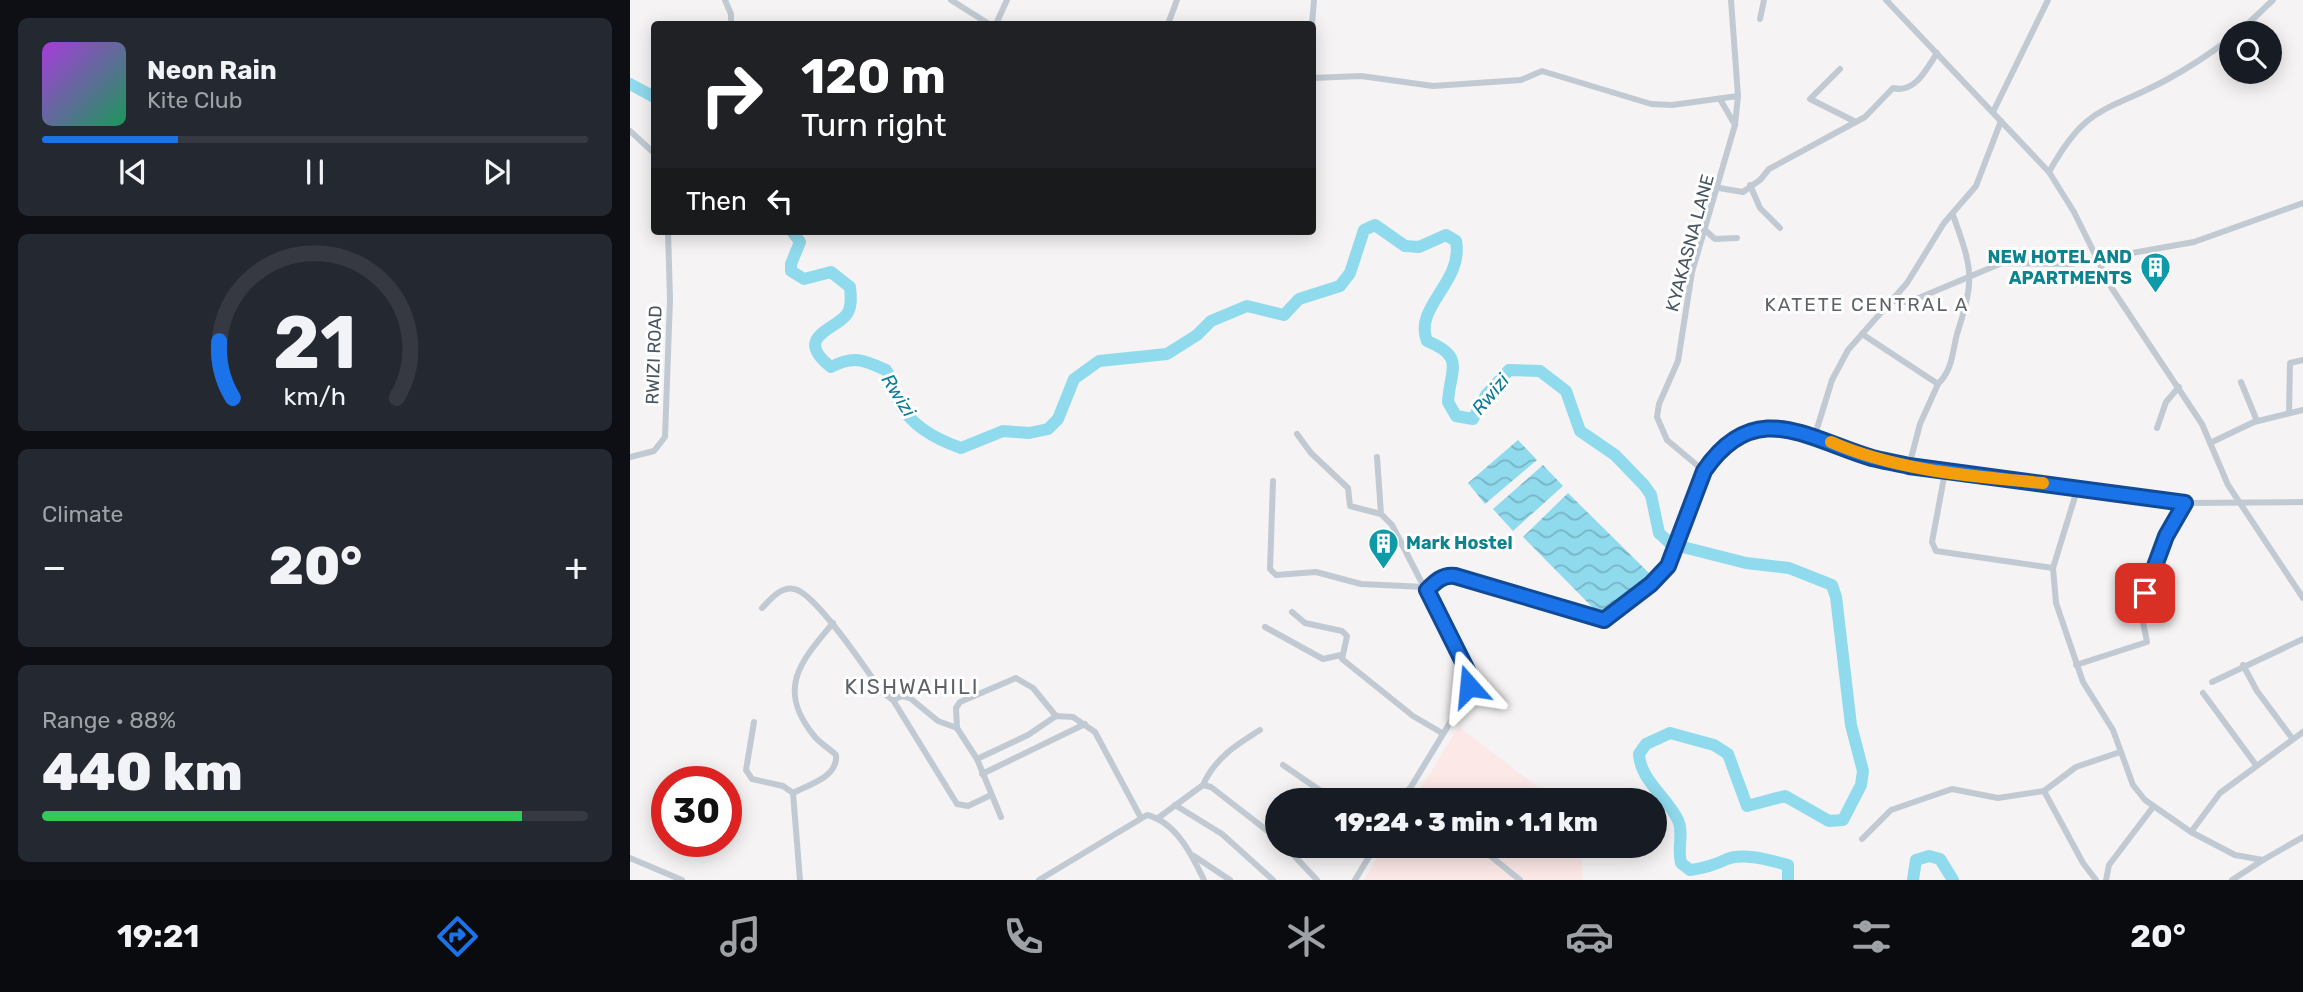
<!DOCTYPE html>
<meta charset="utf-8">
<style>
:root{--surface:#171b24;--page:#242831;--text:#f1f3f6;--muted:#9ea1a6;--line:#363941;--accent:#1a73e8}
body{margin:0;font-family:Rubik,sans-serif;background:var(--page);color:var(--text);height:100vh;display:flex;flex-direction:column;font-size:26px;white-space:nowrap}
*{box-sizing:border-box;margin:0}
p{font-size:23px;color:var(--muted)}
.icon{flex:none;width:38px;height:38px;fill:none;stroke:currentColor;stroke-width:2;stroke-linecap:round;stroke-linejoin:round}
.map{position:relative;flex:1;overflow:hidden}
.details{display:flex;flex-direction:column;gap:18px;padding:18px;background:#0d0f14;width:630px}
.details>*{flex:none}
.hud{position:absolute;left:21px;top:21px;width:665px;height:214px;border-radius:7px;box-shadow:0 4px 18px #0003;background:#202124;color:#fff;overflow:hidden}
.controls{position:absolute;left:1589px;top:21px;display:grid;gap:14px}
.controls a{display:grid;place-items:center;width:63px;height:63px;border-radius:50%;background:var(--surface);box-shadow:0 4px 18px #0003;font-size:35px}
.speed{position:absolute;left:21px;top:766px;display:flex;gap:14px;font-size:35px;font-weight:700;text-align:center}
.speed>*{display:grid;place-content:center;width:91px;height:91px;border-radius:50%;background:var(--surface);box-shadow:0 4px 18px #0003;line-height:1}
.speed .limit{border:10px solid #d22;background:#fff;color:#111}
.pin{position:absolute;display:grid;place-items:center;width:60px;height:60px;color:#fff;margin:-30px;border-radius:14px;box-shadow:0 4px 10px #0006}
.me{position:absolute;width:77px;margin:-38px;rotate:342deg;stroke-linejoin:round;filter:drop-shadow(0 0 5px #0008)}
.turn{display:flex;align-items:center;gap:24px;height:147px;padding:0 35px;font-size:32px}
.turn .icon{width:91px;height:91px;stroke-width:2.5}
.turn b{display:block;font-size:49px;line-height:60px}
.then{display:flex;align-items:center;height:66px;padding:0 35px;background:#0003;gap:14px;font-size:26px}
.big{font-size:52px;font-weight:800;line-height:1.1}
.details .tile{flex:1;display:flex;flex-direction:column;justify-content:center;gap:10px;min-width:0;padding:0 24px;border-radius:10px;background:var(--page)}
.details .dial{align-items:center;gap:0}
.dial svg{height:182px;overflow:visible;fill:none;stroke:var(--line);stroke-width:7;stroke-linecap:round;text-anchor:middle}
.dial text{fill:var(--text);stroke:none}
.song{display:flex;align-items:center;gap:21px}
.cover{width:84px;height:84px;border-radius:10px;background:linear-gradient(135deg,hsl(280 70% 55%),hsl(150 70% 35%))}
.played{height:7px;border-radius:4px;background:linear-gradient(90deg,var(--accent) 25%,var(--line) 25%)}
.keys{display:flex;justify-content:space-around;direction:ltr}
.heat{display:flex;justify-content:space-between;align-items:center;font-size:38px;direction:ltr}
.charge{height:10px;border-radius:5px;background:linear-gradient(90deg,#34c759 88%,var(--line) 0)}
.trip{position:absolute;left:635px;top:788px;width:402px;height:70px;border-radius:35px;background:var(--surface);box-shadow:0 4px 18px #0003;font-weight:800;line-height:70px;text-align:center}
.tab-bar{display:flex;height:112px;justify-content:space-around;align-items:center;background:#090b0e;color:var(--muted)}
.tab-bar .icon{width:49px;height:49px}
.tab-bar .current{color:var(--accent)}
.tab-bar b{font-size:32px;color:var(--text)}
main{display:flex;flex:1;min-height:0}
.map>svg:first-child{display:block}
.medical{fill:#fce8e6}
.water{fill:url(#water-waves)}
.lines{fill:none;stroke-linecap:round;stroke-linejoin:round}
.river{stroke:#90daee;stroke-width:12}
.minor{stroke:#c1cad2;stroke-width:6}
.route-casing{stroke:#114b97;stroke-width:18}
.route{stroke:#1a73e8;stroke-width:12}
.slow{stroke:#f59e0b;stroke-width:12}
.labels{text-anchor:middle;stroke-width:6;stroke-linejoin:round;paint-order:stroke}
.street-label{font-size:18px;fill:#4a5661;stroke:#fff}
.culture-label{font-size:18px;font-weight:bold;fill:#0d838f;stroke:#fff;text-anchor:end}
.neighbourhood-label{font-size:19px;letter-spacing:2px;fill:#5f6368;stroke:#fff}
.water-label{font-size:19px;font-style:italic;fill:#0c7c9b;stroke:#fff}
.quarter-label{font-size:21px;letter-spacing:2px;fill:#5f6368;stroke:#fff}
</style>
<main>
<section class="details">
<div class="tile">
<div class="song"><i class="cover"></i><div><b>Neon Rain</b><p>Kite Club</p></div></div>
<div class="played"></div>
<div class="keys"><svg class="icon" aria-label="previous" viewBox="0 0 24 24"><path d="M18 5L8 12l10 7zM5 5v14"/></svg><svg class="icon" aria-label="pause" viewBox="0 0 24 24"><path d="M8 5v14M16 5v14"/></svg><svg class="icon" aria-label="next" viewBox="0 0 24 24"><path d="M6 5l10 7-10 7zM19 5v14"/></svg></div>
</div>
<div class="tile dial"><svg viewBox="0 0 100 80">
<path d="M14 69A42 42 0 1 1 86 69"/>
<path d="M14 69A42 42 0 0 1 8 44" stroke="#1a73e8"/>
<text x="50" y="56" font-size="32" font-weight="700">21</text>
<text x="50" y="72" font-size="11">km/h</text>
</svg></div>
<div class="tile"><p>Climate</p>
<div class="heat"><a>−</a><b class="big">20°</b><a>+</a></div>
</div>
<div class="tile"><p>Range · 88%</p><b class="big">440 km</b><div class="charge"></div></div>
</section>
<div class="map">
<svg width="1673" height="880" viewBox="0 0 1673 880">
<defs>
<pattern id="water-waves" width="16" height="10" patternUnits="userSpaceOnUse" patternTransform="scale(1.75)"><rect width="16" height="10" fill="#90daee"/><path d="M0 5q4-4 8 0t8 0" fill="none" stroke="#78b4c4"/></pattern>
</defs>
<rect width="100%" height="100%" fill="#f5f3f3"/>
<g class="medical">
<polygon points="829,727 910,789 918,800 783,800"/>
<polygon points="755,845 951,845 953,880 734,880"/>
</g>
<g class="water">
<polygon points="888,440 907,460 855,504 838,483"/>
<polygon points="913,465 933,486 883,531 863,509"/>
<polygon points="938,493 1020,574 973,618 893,537"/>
</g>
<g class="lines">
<g class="river">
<polyline points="0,84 24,97"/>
<path d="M162,231L170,242L161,264V271L174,279L201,272L220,287C221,296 222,307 217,314C206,330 162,336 201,367C224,355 234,360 256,370C264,381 264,395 271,406C284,428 308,440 331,448L373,431L399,433L418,429L428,419L444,379L469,361L537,354L567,335L581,321L617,306L654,315L669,299L710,286L720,273L734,230L745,225L775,246L789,247L816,235L826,241C834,282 783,307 797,341C836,357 820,369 818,402L826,416L843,419L856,395L879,370L910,371L936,391L950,431L985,455L1014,485L1021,495L1029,533L1041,544L1116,563L1159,568L1202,585L1206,597L1221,725L1233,771L1231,785L1213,820L1199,821L1155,796L1117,806L1098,754L1084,745L1040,733L1016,744L1009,754C1010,780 1037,797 1048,820C1054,833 1047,848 1051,863L1060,870C1075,868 1085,865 1097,859C1114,852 1142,861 1158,865V880"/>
<polyline points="1283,880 1286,860 1299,856 1310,859 1323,880"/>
</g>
<g class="minor">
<polyline points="95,0 101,14 101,24"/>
<polyline points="321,0 359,24"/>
<polyline points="1256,0 1419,172 1444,212 1481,287 1572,424 1598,485 1673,598"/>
<polyline points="1130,19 1134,0"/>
<polyline points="366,24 377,0"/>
<polyline points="538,24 547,0"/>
<polyline points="682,24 684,0"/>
<polyline points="1608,33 1643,0"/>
<polyline points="1210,69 1180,99 1224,121"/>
<polyline points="682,78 731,76 803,86 891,80 912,71 1021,104 1042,105 1108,96"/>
<polyline points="1090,99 1105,125"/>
<polyline points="1363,112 1418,0"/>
<polyline points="0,131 24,153"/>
<path d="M1419,172C1457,103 1476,113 1538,79C1560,67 1581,53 1601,38"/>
<polyline points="1120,185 1130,208 1150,228"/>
<path d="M1089,188L1113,192L1130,180L1139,169L1235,117L1263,88C1285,94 1297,68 1307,53"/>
<polyline points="1075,230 1085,239 1107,238"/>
<polyline points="1262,301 1276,302 1291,297 1372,263 1440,264 1564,242 1673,203"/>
<polyline points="1232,334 1308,384 1290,424 1279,466"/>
<polyline points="1611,382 1627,421"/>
<path d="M1308,384C1323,369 1322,353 1327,334C1345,278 1343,271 1323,215"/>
<polyline points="1659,412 1660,363 1673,360"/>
<polyline points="1527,428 1536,402 1549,387"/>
<polyline points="667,434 681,453 718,488 720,506 751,514 762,525 839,674 835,698 773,800"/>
<polyline points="1185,435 1202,380 1218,350 1277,283 1314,223 1346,186 1371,121"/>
<polyline points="1580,443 1624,422 1673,410"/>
<polyline points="0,457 24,451 35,437 40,299 38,231"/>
<polyline points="747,457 751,514"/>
<polyline points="1074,471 1037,440 1027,417 1029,404 1048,361 1062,272 1105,125 1108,96 1101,0"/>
<polyline points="1315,472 1302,542 1306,551 1423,568"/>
<polyline points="643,481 640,569 646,575 686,572 731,584 795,587"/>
<polyline points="1448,487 1423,568 1426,603 1453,682 1483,730 1503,785 1515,800 1561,832 1605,855 1633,860 1673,837"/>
<polyline points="797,590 820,575 974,620 1021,585 1038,566 1074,471 1082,461 1109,438 1150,427 1185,435 1242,458 1315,472 1448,487 1554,503 1673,502"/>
<path d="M132,608C140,600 151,586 164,589C185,592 238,672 252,692L263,700L327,804L338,806L361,795"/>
<polyline points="662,612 675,623 712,631 717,636 712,659 783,716 812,733"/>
<polyline points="635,627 693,659 711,655"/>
<polyline points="1446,665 1517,642 1510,607 1536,536 1554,503"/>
<polyline points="1613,665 1627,691 1662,738"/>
<polyline points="1582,682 1673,639"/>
<polyline points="1573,693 1626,765"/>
<polyline points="263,700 272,696 280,698 308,721 327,728 347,759"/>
<polyline points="124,722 116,770 122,779 153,786 163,793 170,880"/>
<polyline points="327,728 326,708 330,702 386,678 403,688 426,716"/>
<polyline points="653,765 704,800"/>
<polyline points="352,774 455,724"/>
<path d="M573,785C585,758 606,745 630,730"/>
<polyline points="779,789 792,800"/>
<polyline points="1414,791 1453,863 1466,880"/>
<path d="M163,793C180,784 208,777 206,755C200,749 191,744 185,737C146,690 169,663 203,623"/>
<polyline points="545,805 592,834 643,880"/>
<polyline points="371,817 347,759 398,735 426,716 443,717 465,732 510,816"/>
<polyline points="528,818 573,785 581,787 648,839"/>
<polyline points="1561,832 1590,793 1673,732"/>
<polyline points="1232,839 1261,810 1287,801 1322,789 1368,798 1414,791 1446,767 1490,752"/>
<polyline points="654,845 687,880"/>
<polyline points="847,845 890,880"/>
<polyline points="564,856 600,880"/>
<polyline points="0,858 52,880"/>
<path d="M409,880L517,815C546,822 562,855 574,880"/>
<polyline points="725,880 746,845"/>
<polyline points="1476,880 1479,865 1523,807"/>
<polyline points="1602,880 1633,860"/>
</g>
</g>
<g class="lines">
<defs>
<path id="route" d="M839,686V674L797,590C805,582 813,574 825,576L974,620L1021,584L1038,566L1074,471C1125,396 1178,439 1242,458C1254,461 1267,463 1279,466L1555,503L1536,536L1515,593"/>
</defs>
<use href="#route" class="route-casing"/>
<use href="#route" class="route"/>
<path class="slow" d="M1201,442C1267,471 1341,476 1413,483"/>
</g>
<defs>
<symbol id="building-pin" viewBox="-11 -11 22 30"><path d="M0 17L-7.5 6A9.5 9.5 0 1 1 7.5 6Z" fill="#0f9aa8" stroke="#fff"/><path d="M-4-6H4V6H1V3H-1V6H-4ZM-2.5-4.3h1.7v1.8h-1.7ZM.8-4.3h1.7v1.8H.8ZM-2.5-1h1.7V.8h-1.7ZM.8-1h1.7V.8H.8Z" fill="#fff"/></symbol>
</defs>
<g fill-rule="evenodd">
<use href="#building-pin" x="1508" y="250" width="35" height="47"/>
<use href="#building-pin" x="736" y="526" width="35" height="47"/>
</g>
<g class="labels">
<g class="street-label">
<text transform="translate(1060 243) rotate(-75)" y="6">KYAKASNA LANE</text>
<text transform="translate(24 355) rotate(-88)" y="6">RWIZI ROAD</text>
</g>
<g class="culture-label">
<text x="1502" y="263">NEW HOTEL AND<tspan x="1502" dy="21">APARTMENTS</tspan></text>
<text x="776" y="549" text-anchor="start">Mark Hostel</text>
</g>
<g class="neighbourhood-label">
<text x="1237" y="311">KATETE CENTRAL A</text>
</g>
<g class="water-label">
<text transform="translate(860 394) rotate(-50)" y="7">Rwizi</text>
<text transform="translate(269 395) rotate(58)" y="7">Rwizi</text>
</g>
<g class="quarter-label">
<text x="282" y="694">KISHWAHILI</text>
</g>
</g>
</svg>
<div class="controls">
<a><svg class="icon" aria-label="search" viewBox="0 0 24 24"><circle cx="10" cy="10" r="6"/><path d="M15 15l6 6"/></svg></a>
</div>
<div class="speed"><div class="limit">30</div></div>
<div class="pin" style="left:1515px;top:593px;background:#d93025"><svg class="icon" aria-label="arrive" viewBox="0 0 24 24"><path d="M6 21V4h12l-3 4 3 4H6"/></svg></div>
<svg class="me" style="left:839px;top:686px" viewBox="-20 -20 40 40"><path d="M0-17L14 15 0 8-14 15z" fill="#1a73e8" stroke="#fff" stroke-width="4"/></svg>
<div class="trip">19:24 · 3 min · 1.1 km</div>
<div class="hud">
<div class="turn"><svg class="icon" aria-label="right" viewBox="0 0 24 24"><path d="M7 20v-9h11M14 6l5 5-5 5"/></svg><div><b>120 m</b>Turn right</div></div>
<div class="then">Then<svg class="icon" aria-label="left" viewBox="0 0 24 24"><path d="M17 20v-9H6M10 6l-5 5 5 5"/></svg></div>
</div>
</div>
</main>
<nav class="tab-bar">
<b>19:21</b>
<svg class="icon current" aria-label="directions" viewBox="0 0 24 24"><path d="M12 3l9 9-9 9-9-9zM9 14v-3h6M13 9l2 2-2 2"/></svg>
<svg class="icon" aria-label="music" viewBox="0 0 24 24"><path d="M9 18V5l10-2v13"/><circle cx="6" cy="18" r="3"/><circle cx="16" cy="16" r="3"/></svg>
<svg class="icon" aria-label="phone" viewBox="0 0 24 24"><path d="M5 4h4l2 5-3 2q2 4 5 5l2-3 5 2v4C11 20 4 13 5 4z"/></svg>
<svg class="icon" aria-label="climate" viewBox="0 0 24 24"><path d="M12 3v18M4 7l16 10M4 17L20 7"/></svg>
<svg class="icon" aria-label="car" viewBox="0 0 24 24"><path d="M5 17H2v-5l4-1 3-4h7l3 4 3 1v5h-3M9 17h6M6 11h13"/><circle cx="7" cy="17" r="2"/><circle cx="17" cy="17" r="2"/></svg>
<svg class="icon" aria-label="filters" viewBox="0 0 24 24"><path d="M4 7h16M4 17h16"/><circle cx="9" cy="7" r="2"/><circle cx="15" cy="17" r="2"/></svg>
<b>20°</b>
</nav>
